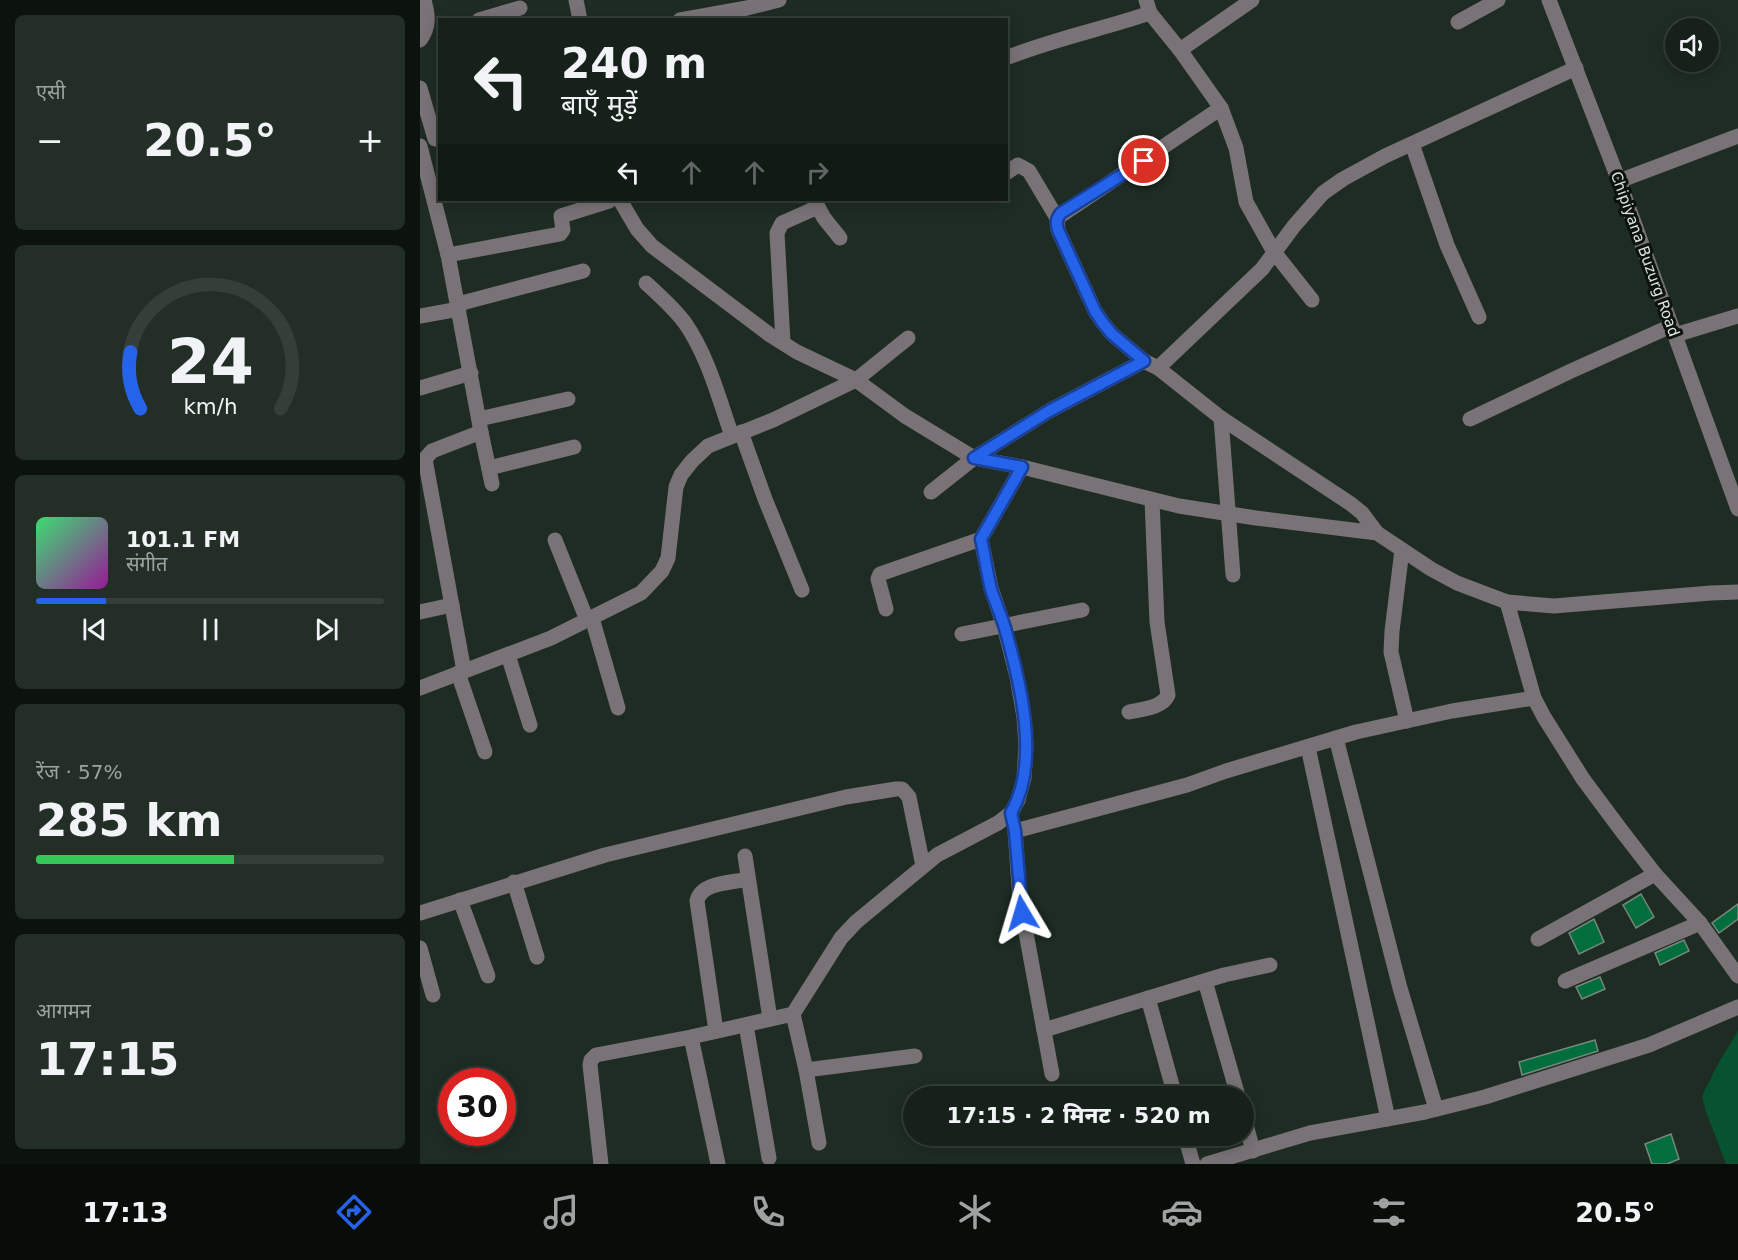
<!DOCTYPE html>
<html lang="hi">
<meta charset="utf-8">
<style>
:root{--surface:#16211a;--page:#232e27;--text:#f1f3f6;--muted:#9ea3a2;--line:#353e39;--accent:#2563eb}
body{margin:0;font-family:"DejaVu Sans","Noto Sans Devanagari",sans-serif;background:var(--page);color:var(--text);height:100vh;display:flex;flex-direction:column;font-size:22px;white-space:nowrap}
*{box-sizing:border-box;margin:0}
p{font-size:20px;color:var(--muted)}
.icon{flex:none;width:33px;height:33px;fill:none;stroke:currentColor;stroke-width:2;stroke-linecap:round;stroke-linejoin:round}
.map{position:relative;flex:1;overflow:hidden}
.side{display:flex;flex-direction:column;gap:15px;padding:15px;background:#0c120e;width:420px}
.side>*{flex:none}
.top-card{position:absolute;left:18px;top:18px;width:570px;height:183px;border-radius:0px;box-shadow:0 3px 15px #0003,0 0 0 2px var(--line);background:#16211a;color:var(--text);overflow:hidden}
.fabs{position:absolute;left:1245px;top:18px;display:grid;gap:12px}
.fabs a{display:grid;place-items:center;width:54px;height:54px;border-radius:50%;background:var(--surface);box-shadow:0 3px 15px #0003,0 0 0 2px var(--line);font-size:30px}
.speed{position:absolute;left:18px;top:1068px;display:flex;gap:12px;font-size:30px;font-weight:700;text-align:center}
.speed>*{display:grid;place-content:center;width:78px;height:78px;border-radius:50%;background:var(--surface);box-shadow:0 3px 15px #0003,0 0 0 2px var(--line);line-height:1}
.speed .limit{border:9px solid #d22;background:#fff;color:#111}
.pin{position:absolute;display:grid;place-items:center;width:51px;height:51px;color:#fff;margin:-26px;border:3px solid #fff;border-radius:50%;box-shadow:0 2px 6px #0007}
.me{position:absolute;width:66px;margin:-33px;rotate:353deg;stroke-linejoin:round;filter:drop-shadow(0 0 4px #0008)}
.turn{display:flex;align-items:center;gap:21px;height:126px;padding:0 24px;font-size:27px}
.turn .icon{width:78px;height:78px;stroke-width:2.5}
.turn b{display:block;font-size:42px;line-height:51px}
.lanes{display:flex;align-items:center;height:57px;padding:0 24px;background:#0003;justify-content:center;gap:30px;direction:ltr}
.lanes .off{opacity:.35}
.big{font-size:45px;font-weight:800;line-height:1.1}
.side .widget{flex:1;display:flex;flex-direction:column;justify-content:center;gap:9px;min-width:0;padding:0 21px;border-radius:9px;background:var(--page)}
.side .dial{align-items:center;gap:0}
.dial svg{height:156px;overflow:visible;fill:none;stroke:var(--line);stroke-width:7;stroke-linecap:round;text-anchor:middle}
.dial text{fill:var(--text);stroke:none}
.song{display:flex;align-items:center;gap:18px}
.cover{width:72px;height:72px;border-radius:9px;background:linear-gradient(135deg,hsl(140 70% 55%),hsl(300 70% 35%))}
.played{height:6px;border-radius:3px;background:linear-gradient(90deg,var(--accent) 20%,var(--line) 20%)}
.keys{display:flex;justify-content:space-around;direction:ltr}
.heat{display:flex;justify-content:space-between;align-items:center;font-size:33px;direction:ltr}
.charge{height:9px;border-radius:4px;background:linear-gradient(90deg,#34c759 57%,var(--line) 0)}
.trip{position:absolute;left:483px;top:1086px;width:351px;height:60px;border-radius:30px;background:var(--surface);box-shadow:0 3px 15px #0003,0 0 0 2px var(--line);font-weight:800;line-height:60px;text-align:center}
.tab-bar{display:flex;height:96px;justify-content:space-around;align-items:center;background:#090d0a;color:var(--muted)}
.tab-bar .icon{width:42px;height:42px}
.tab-bar .current{color:var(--accent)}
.tab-bar b{font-size:27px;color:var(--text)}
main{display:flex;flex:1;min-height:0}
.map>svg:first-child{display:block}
.water{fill:#07532f}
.building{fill:#026e3e;stroke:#77877c;stroke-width:1.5}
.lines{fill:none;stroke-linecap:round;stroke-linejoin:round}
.minor{stroke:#797276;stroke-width:15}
.route-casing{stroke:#184099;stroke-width:15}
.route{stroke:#2563eb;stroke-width:10}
.labels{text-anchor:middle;stroke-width:6;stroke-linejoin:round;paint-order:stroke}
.street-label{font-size:15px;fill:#dce5df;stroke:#0c130e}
</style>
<main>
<section class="side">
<div class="widget"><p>एसी</p>
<div class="heat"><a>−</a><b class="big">20.5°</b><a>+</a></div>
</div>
<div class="widget dial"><svg viewBox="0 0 100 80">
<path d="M14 69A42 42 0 1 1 86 69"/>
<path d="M14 69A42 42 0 0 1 9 40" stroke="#2563eb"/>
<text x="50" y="56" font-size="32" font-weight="700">24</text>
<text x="50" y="72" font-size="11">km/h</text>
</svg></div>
<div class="widget">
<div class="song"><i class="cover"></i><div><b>101.1 FM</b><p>संगीत</p></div></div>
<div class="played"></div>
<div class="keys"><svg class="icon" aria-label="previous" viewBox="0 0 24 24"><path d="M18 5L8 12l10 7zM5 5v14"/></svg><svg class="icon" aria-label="pause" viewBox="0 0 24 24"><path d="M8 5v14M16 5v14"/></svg><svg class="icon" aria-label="next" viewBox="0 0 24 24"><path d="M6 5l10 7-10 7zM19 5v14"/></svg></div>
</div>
<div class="widget"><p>रेंज · 57%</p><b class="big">285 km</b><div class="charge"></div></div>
<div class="widget"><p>आगमन</p><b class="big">17:15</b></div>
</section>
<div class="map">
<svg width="1318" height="1164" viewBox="0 0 1318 1164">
<rect width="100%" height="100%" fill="#1e2c23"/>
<polygon class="water" points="1318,1031 1318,1164 1306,1164 1286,1112 1282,1096 1299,1062"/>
<g class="building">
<polygon points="1221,894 1234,917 1216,928 1203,905"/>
<polygon points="1318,904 1318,919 1299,933 1292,923"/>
<polygon points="1174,919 1184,942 1159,954 1149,933"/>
<polygon points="1264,940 1269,951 1240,965 1235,953"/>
<polygon points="1180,977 1185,989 1162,999 1156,987"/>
<polygon points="1175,1040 1178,1051 1102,1075 1099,1062"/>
<polygon points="1251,1134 1259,1159 1247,1164 1232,1164 1225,1144"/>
</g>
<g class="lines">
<g class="minor">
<polyline points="156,0 160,20"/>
<polyline points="726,0 730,13 760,50 801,108 816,148 826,202 854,252 892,300"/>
<polyline points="1129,0 1199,181 1318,509"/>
<polyline points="59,20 100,8"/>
<polyline points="260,20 327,8 359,0"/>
<polyline points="1038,22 1078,0"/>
<path d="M0,40C10,26 8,15 4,0"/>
<polyline points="760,50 832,0"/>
<path d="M586,58C633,39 683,29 730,13"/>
<polyline points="0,88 15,139"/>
<polyline points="992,144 1027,245 1059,317"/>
<polyline points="0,146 28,255 61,432 72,484"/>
<polyline points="586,173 598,165 609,171 637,218"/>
<polyline points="1199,181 1318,136"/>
<polyline points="200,200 217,229 232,246 350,335 377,352 436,380 485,416 554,458 602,467 759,506 836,518 957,533 1011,569 1037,583 1087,602 1134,606 1291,593 1318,592"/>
<polyline points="394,200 404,218 420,238"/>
<polyline points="28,255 140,234 143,230 141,216 189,201"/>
<path d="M226,283C240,296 254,308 265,323C288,356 299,399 312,436"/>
<polyline points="38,304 163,271"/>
<polyline points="0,316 39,309"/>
<polyline points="1255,335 1318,316"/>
<polyline points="363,342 357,233 362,223 398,207"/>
<polyline points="724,361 692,334 683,323 675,311 638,230 637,218 801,108"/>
<polyline points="738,368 801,418 931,504 942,513 957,533"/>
<polyline points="0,388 51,373"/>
<polyline points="801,418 813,575"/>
<polyline points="59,419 148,399"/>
<polyline points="1050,419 1151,371 1251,326"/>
<polyline points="321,432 345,499 382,590"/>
<polyline points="69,468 154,447"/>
<polyline points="511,492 554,458 629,411 724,361 738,368 842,269 874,226 903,193 923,179 965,156 1156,68"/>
<polyline points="135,540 167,620"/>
<polyline points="982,550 972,631 971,652 987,721"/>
<polyline points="1087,602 1114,698 1124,717 1163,779 1201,830 1235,874 1280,923 1318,976"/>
<polyline points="466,609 458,579 460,574 561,539 602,467"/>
<polyline points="0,612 32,605"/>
<polyline points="172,618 198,708"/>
<polyline points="542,634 662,610"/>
<polyline points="88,655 110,725"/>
<polyline points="44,671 5,459 12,451 61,432"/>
<polyline points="38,673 65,752"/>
<polyline points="0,688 131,638 221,593 242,571 248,558 256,487 261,475 272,461 288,446 353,420 436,380 488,338"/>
<path d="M709,712C723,709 742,708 748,695L737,622L732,500"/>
<polyline points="916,738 980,988 1016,1109"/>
<polyline points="888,747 968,1119"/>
<polyline points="325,856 350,1019"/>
<polyline points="94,882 117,957"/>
<polyline points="40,900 68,976"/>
<polyline points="0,913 185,855 426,797 476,789 482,789 489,797 503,866"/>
<polyline points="1118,939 1235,874"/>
<polyline points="0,948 13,995"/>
<polyline points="785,981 818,1096"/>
<polyline points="1145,981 1280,923"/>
<polyline points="728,998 755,1096"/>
<polyline points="373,1014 386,1070 399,1143"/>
<polyline points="326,1025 349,1158"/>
<polyline points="624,1030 804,975 850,965"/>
<path d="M296,1031L277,901C281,882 312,883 328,879"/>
<polyline points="271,1037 298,1164"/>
<polyline points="386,1070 495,1056"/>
<polyline points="632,1074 600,900 595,831 767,785 806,771 936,732 1032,711 1114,698"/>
<polyline points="824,1117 833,1151"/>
<polyline points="765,1136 773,1164"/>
<polyline points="181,1164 170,1065 171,1060 176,1055 271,1037 373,1014 421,938 436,922 517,855 578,823 591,813 598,800 604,778 606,746 604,717 597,677 584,626 571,588 561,539"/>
<polyline points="787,1164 890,1133 1005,1112 1065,1097 1229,1045 1318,1007"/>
</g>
</g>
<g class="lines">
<defs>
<path id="route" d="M602,913L595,831L591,813C621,761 600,683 585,628C581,615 575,602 571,589C567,573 565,556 561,539L602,467L554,458L629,411L724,361L692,334L683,323L675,311L638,230C636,223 636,219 641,213L724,161"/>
</defs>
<use href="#route" class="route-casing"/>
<use href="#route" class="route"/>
</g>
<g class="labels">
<g class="street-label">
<text transform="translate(1225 254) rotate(70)" y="5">Chipiyana Buzurg Road</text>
</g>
</g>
</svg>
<div class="fabs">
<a><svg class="icon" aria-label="sound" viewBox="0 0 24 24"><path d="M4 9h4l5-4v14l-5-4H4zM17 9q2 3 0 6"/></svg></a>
</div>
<div class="speed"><div class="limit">30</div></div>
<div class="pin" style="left:724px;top:161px;background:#d93025"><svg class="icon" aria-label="arrive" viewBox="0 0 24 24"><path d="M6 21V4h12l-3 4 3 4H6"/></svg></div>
<svg class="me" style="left:602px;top:913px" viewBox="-20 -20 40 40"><path d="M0-17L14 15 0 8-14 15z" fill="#2563eb" stroke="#fff" stroke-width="4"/></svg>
<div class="trip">17:15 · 2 मिनट · 520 m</div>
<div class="top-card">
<div class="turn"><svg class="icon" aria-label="left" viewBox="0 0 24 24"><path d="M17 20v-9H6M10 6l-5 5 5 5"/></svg><div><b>240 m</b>बाएँ मुड़ें</div></div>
<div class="lanes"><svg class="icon" aria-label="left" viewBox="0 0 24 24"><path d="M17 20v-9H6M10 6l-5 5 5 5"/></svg><svg class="icon off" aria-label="ahead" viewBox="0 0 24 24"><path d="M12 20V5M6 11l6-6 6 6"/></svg><svg class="icon off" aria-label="ahead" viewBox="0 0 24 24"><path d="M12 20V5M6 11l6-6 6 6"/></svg><svg class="icon off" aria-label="right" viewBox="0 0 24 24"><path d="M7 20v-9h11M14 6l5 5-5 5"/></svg></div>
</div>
</div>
</main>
<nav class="tab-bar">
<b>17:13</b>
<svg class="icon current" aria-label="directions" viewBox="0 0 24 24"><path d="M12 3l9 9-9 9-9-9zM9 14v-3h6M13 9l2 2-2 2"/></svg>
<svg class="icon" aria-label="music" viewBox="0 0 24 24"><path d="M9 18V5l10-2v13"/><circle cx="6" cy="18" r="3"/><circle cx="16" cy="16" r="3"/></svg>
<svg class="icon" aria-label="phone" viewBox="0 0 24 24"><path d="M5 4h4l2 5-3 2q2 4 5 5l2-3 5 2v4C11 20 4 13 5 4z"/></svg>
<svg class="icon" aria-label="climate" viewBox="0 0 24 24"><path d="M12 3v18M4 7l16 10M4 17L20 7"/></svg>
<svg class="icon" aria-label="car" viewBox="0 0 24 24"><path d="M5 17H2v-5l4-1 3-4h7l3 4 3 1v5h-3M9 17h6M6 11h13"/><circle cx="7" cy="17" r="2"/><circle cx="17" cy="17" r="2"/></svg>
<svg class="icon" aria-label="filters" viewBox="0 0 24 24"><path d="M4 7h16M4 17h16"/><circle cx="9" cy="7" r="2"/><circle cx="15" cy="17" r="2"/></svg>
<b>20.5°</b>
</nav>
